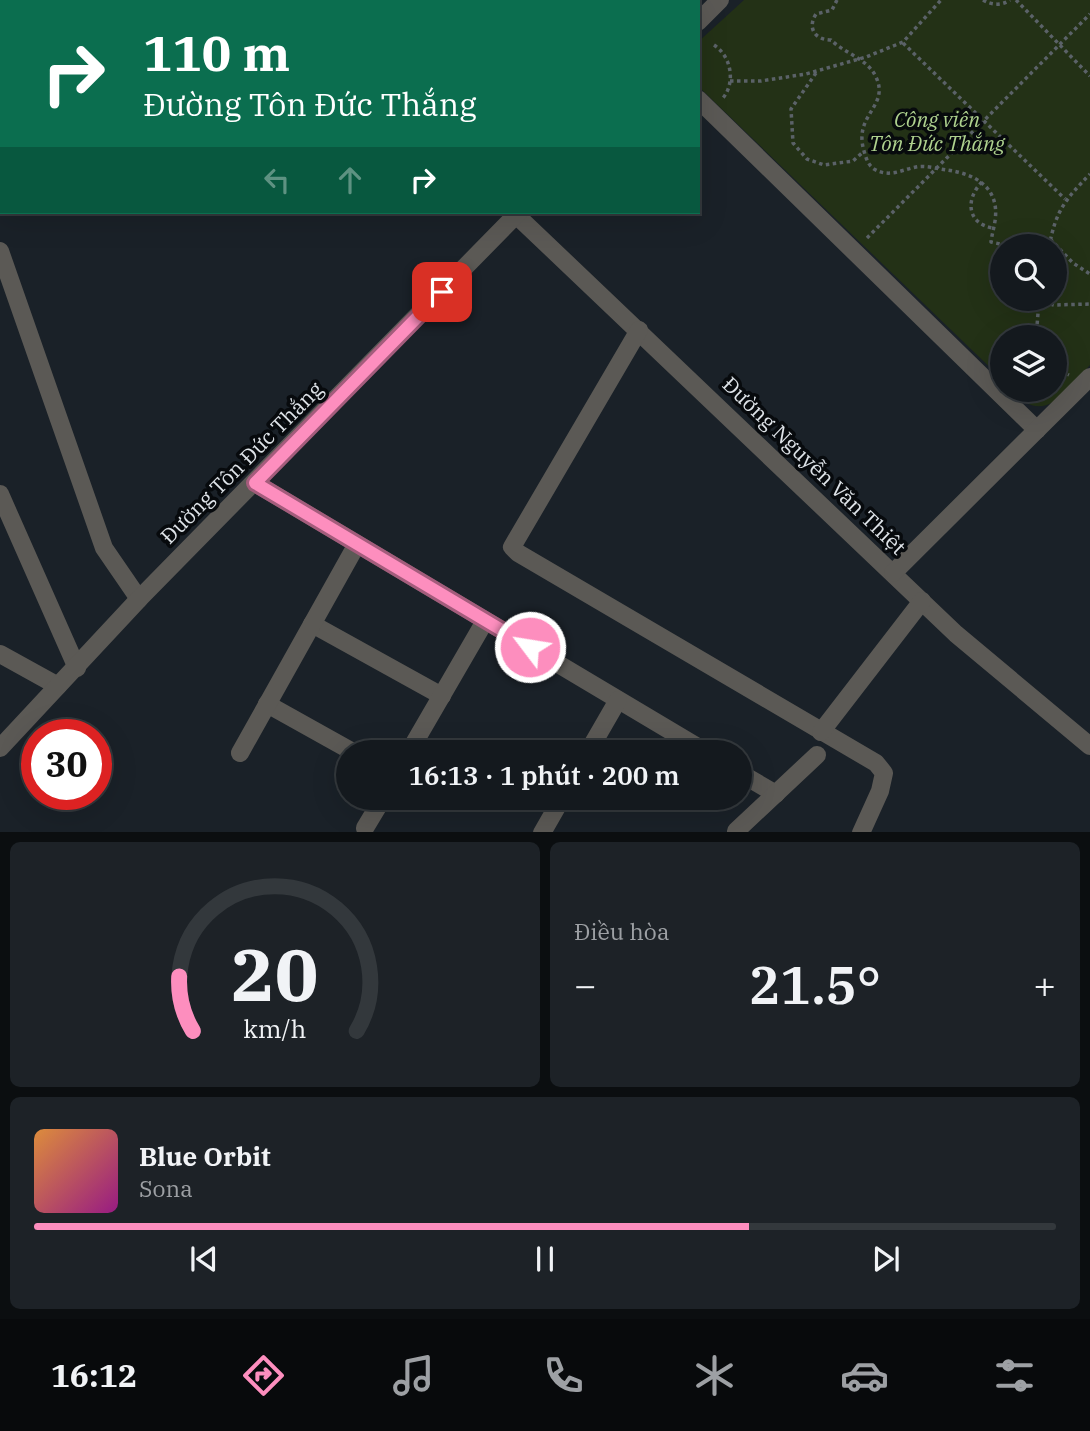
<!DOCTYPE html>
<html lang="vi">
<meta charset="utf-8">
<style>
:root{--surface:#14191e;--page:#1d2227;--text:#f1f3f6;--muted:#9da0a4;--line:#33383c;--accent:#fd8ebe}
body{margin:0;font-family:"IBM Plex Serif",serif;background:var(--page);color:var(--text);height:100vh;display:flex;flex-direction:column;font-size:26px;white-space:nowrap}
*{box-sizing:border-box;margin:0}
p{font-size:23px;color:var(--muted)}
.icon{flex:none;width:38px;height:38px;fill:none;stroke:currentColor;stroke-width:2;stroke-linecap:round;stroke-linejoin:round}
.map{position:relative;height:832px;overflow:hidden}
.sheet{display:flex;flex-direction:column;gap:10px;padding:10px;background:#0b0e10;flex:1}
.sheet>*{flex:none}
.banner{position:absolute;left:0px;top:0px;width:700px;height:214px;box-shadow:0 7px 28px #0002,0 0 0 2px var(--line);background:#0b6e4f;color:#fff;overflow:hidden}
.buttons{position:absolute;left:990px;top:234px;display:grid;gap:14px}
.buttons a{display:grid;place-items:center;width:77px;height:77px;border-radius:50%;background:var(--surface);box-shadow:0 7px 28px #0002,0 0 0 2px var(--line);font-size:35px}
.speed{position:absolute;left:21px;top:719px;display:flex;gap:14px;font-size:35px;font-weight:700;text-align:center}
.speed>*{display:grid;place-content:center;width:91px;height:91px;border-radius:50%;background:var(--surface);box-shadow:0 7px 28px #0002,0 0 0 2px var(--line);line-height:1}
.speed .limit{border:10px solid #d22;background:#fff;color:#111}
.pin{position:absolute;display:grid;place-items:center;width:60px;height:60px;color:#fff;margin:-30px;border-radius:14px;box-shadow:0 4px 10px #0006}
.me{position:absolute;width:77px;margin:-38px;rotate:301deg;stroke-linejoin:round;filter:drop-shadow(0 0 5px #0008)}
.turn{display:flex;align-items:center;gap:24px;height:147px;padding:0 28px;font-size:32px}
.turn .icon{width:91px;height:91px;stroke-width:2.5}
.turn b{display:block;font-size:49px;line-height:60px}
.lanes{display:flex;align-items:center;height:66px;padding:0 28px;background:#0003;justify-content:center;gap:35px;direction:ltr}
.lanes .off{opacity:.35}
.big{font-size:52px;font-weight:600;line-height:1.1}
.sheet .card{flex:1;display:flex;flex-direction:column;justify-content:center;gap:10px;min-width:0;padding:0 24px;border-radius:10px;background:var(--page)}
.sheet .dial{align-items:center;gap:0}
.dial svg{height:182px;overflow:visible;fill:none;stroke:var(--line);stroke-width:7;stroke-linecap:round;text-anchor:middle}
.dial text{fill:var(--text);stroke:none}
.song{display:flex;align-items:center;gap:21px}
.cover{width:84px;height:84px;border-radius:10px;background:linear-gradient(135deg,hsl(30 70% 55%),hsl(310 70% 35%))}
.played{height:7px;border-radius:4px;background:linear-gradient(90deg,var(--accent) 70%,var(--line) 70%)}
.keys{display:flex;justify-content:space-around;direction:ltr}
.heat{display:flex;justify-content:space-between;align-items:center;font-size:38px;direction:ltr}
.sheet .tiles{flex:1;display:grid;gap:10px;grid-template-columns:1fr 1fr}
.card:last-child{grid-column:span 2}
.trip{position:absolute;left:336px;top:740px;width:416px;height:70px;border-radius:35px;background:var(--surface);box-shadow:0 7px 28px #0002,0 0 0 2px var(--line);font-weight:600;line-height:70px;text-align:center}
.tabs{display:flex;height:112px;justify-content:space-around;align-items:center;background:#080a0c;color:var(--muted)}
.tabs .icon{width:49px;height:49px}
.tabs .current{color:var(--accent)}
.tabs b{font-size:32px;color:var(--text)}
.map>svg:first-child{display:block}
.green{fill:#233116;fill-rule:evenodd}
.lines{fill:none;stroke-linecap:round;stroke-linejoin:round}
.path{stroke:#5b6268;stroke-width:3.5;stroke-dasharray:3.5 3.5;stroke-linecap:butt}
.minor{stroke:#5b5955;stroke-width:18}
.route-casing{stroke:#a45c7c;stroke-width:18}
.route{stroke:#fd8ebe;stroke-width:12}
.labels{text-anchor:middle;stroke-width:7;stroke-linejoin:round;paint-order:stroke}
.park-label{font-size:21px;font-style:italic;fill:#aed18e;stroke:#070a0d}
.street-label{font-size:21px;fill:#dee3e8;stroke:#070a0d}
</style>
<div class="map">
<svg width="1090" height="833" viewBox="0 0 1090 833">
<rect width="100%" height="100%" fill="#1a2128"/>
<path class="green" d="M744,0H1090V365C1074,382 1051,419 1025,402C1021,400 1017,394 1013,390H1055V338H1003V380L698,86V42ZM1003,247H1055V299H1003Z"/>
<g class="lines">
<g class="path">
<path d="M837,0L832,10L816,14C807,28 815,40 831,40C844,53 868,59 876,77C890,107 853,114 864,151C866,158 868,165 874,169C889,178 901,170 916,167C925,165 938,169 947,170C976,174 1000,188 995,221C994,228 992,234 991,242L1000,244L1003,247"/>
<path d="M983,0C992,5 1001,6 1010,0"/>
<polyline points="1016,0 1090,76"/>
<polyline points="903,43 1065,199"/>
<path d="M714,45C731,56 736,82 723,98"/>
<polyline points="816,73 791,109 793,143 807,159 824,165 853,161 863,152"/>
<polyline points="730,81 761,81 806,74 866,57 903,42 941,0"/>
<path d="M982,182C965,199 967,224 993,228"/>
<polyline points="867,238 1090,14"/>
<polyline points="1050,239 1073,263 1090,274"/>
<path d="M1049,247C1056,210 1065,200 1090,174"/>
<polyline points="1003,266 994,272 1003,285"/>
<polyline points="1030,299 1054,305 1090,304"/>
<polyline points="1036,338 1039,301"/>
<polyline points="1055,369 1069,375"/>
</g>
<g class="minor">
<polyline points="281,0 283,2"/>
<polyline points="698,22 720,0"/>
<polyline points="698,99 1037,430"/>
<polyline points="0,139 0,145"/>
<polyline points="513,212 956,634 1090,746"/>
<polyline points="0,251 104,548 139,599"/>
<polyline points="639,330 512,547 518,553 876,763 884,773 880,791 861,833"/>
<polyline points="255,483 706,752"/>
<polyline points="0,494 77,668"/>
<polyline points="893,573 1090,377"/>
<polyline points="312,624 442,696"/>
<polyline points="0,654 58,686"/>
<polyline points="267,704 353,752"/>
<polyline points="821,732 922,601"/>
<polyline points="0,748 139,599 519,212"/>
<polyline points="409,752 485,621"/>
<polyline points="588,752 618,700"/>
<polyline points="240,753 357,544"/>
<polyline points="740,773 776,794"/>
<polyline points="365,828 383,798"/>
<polyline points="736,831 817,755"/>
<polyline points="542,833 562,798"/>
</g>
</g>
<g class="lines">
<defs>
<polyline id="route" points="442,292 255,483 530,647"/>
</defs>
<use href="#route" class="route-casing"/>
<use href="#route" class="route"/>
</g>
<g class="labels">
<g class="park-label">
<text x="937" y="127">Công viên<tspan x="937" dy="24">Tôn Đức Thắng</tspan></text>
</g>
<g class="street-label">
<text transform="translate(242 463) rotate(-45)" y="7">Đường Tôn Đức Thắng</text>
<text transform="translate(814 466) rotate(44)" y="7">Đường Nguyễn Văn Thiệt</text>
</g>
</g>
</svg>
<div class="buttons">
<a><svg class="icon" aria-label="search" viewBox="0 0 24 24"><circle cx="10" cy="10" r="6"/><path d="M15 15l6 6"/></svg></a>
<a><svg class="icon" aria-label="layers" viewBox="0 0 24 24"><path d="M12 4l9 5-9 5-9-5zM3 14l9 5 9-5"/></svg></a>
</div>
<div class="speed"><div class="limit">30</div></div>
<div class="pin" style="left:442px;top:292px;background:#d93025"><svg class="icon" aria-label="arrive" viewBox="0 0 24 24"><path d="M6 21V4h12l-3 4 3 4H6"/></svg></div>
<svg class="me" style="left:530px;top:647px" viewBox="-20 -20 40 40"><circle r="17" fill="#fd8ebe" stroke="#fff" stroke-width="3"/><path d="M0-11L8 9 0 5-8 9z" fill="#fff"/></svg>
<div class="trip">16:13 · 1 phút · 200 m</div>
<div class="banner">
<div class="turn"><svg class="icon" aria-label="right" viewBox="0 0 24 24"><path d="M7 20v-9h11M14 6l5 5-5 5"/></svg><div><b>110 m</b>Đường Tôn Đức Thắng</div></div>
<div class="lanes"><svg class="icon off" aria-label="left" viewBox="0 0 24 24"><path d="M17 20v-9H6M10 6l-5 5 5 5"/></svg><svg class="icon off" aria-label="ahead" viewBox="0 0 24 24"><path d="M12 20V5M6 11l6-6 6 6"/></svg><svg class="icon" aria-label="right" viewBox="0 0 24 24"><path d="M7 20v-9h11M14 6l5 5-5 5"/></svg></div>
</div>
</div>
<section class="sheet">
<div class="tiles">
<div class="card dial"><svg viewBox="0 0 100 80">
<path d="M14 69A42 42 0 1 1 86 69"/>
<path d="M14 69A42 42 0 0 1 8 45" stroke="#fd8ebe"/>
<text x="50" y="56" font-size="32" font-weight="700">20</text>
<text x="50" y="72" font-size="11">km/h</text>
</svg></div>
<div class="card"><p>Điều hòa</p>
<div class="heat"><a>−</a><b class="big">21.5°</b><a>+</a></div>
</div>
<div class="card">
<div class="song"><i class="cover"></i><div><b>Blue Orbit</b><p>Sona</p></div></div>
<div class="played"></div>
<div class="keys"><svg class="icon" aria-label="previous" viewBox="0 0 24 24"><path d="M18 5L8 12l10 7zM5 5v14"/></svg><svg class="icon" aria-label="pause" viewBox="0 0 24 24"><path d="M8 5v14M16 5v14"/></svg><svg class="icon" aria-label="next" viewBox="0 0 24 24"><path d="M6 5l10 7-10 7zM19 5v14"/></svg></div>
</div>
</div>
</section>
<nav class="tabs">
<b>16:12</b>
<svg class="icon current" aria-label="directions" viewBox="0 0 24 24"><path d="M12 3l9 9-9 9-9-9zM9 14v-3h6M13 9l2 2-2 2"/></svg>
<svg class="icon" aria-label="music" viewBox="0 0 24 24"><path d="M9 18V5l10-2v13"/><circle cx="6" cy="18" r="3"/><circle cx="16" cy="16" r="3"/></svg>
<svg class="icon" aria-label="phone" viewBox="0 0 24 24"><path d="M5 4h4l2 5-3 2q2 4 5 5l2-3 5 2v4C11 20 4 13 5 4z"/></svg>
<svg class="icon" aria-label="climate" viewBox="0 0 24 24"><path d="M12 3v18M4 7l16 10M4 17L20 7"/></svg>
<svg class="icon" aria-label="car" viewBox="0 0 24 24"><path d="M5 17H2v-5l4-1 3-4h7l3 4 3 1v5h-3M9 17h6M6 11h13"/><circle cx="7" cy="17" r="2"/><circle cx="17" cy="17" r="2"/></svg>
<svg class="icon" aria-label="filters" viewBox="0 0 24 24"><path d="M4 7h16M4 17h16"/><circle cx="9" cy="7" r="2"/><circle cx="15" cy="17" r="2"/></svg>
</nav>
